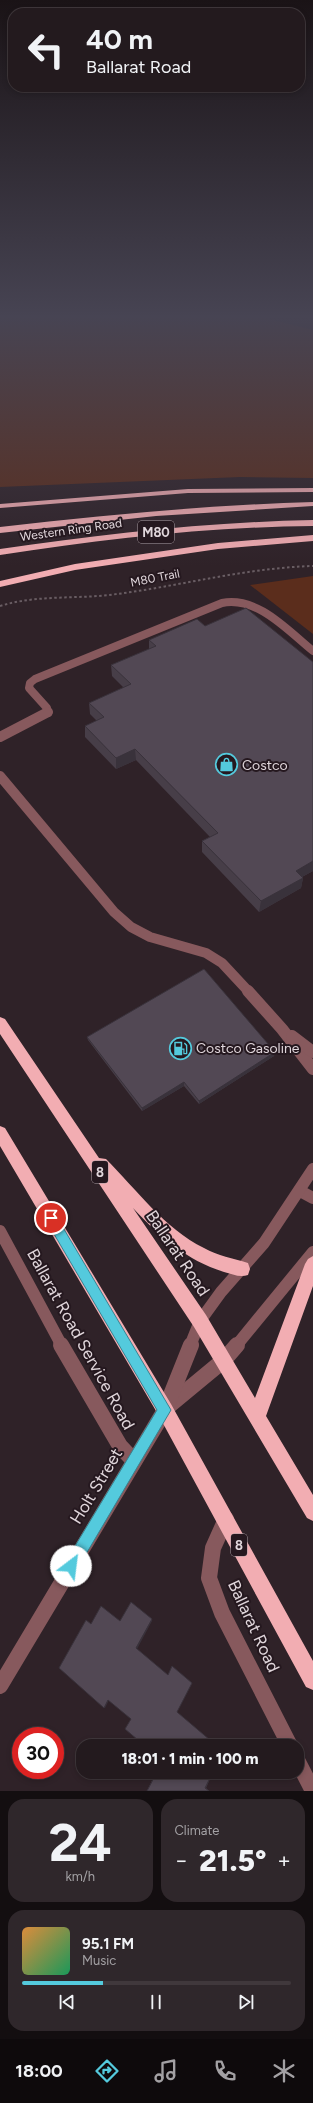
<!DOCTYPE html>
<meta charset="utf-8">
<style>
:root{--surface:#231a1e;--page:#2f272b;--text:#f1f3f6;--muted:#a3a1a4;--line:#40383c;--accent:#54cadd}
body{margin:0;font-family:Figtree,sans-serif;background:var(--page);color:var(--text);height:100vh;display:flex;flex-direction:column;font-size:15px;white-space:nowrap}
*{box-sizing:border-box;margin:0}
p{font-size:13px;color:var(--muted)}
.icon{flex:none;width:22px;height:22px;fill:none;stroke:currentColor;stroke-width:2;stroke-linecap:round;stroke-linejoin:round}
.map{position:relative;height:1791px;overflow:hidden}
.side{display:flex;flex-direction:column;gap:8px;padding:8px;background:#130e10;flex:1}
.side>*{flex:none}
.guide{position:absolute;left:8px;top:8px;width:297px;height:84px;border-radius:16px;box-shadow:0 2px 6px #0003,0 0 0 1px var(--line);background:#231a1e;color:var(--text);overflow:hidden}
.speed{position:absolute;left:12px;top:1727px;display:flex;gap:8px;font-size:20px;font-weight:700;text-align:center}
.speed>*{display:grid;place-content:center;width:52px;height:52px;border-radius:50%;background:var(--surface);box-shadow:0 2px 6px #0003,0 0 0 1px var(--line);line-height:1}
.speed .limit{border:6px solid #d22;background:#fff;color:#111}
.pin{position:absolute;display:grid;place-items:center;width:34px;height:34px;color:#fff;margin:-17px;border:2px solid #fff;border-radius:50%;box-shadow:0 1px 4px #0007}
.me{position:absolute;width:44px;margin:-22px;rotate:30deg;stroke-linejoin:round;filter:drop-shadow(0 0 3px #0008)}
.turn{display:flex;align-items:center;gap:14px;height:84px;padding:0 12px;font-size:18px}
.turn .icon{width:52px;height:52px;stroke-width:2.5}
.turn b{display:block;font-size:28px;line-height:34px}
.big{font-size:30px;font-weight:800;line-height:1.1}
.side .card{flex:1;display:flex;flex-direction:column;justify-content:center;gap:6px;min-width:0;padding:0 14px;border-radius:16px;background:var(--page)}
.side .dial{align-items:center;gap:0}
.dial b{font-size:52px;line-height:1}
.song{display:flex;align-items:center;gap:12px}
.cover{width:48px;height:48px;border-radius:6px;background:linear-gradient(135deg,hsl(30 70% 55%),hsl(150 70% 35%))}
.played{height:4px;border-radius:2px;background:linear-gradient(90deg,var(--accent) 30%,var(--line) 30%)}
.keys{display:flex;justify-content:space-around;direction:ltr}
.heat{display:flex;justify-content:space-between;align-items:center;font-size:22px;direction:ltr}
.side .tiles{flex:1;display:grid;gap:8px;grid-template-columns:1fr 1fr}
.card:last-child{grid-column:span 2}
.trip{position:absolute;left:76px;top:1739px;width:228px;height:40px;border-radius:16px;background:var(--surface);box-shadow:0 2px 6px #0003,0 0 0 1px var(--line);font-weight:800;line-height:40px;text-align:center}
.tab-bar{display:flex;height:64px;justify-content:space-around;align-items:center;background:#0e0a0c;color:var(--muted)}
.tab-bar .icon{width:28px;height:28px}
.tab-bar .active{color:var(--accent)}
.tab-bar b{font-size:18px;color:var(--text)}
.map>svg:first-child{display:block}
.green{fill:#5b2d1c}
.lines{fill:none;stroke-linecap:round;stroke-linejoin:round}
.path{stroke:#695d63;stroke-width:2;stroke-dasharray:2.5 2.5;stroke-linecap:butt}
.minor-far3{stroke:#87595d;stroke-width:8}
.minor-far2{stroke:#87595d;stroke-width:10}
.minor-far1{stroke:#87595d;stroke-width:12}
.minor{stroke:#87595d;stroke-width:16}
.highway{fill:#f2adb2;fill-rule:evenodd}
.wall{fill:#473e48}
.shaded-wall{fill:#39323b}
.building{fill:#524854;stroke:#39323b}
.route{fill:#54cadd;stroke:#378390}
.labels{text-anchor:middle;stroke-width:4;stroke-linejoin:round;paint-order:stroke}
.far-street-label{font-size:12px;fill:#e0d6db;stroke:#25181f}
.shield{fill:#25181f;stroke:#a89da3;stroke-width:1}
.shield-label{font-size:13px;font-weight:bold;fill:#e0d6db}
.poi-label{font-size:14px;fill:#e0d6db;stroke:#25181f;text-anchor:start}
.near-street-label{font-size:17px;fill:#e0d6db;stroke:#25181f}
</style>
<div class="map">
<svg width="313" height="1791" viewBox="0 0 313 1791">
<rect width="100%" height="100%" fill="#2f2228"/>
<g class="green">
<polygon points="0,315 254,315 313,330 313,478 240,477 0,487"/>
<polygon points="313,576 313,634 250,585"/>
</g>
<g class="lines">
<path class="path" d="M0,606C36,595 72,599 109,595C177,587 243,568 313,566"/>
<path class="minor-far3" d="M48,713L47,708L29,688L30,683L35,679L222,603C258,596 288,631 313,651"/>
<g class="minor-far2">
<polyline points="0,737 48,712"/>
<polyline points="0,776 114,912 131,927 150,937 206,953 222,963 249,992"/>
</g>
<g class="minor-far1">
<polyline points="248,991 282,1029 313,1069"/>
<polyline points="292,1036 313,1052"/>
<polyline points="300,1191 313,1198"/>
<polyline points="0,1231 62,1346"/>
<polyline points="190,1346 200,1321 221,1292 264,1243 313,1169"/>
<polyline points="236,1346 313,1252"/>
</g>
<g class="minor">
<polyline points="61,1345 120,1446 134,1461"/>
<polyline points="166,1408 224,1360 237,1345"/>
<polyline points="226,1519 213,1548 209,1578 222,1613 290,1746"/>
<polyline points="0,1686 165,1410 191,1345"/>
<polyline points="297,1760 313,1791"/>
</g>
<g class="highway">
<polygon points="313,488 313,492 188,493 0,508 0,504 188,489"/>
<path d="M313,502V506L156,516L0,533V527C104,515 208,505 313,502Z"/>
<path d="M313,520V526C208,527 104,539 0,555V549C104,534 208,522 313,520Z"/>
<polygon points="313,535 313,541 218,549 75,570 0,587 0,581 75,564 218,543"/>
<path d="M0,1017L5,1019L99,1158L106,1159C136,1189 165,1229 204,1248C218,1256 233,1258 248,1263L250,1269L248,1275C240,1278 232,1274 224,1272C186,1260 159,1236 133,1208L206,1315L255,1398L305,1264L308,1259L313,1256V1286L266,1416L313,1495V1521L307,1518L194,1327L0,1034Z"/>
<polygon points="0,1126 5,1128 171,1404 313,1661 313,1690 306,1687 159,1416 0,1146"/>
</g>
</g>
<g class="wall">
<polygon points="205,626 313,662 313,871 302,877 303,878 301,888 259,912 202,852 202,841 210,837 136,760 116,769 85,737 85,726 97,721 90,714 89,703 124,688 112,676 111,665 149,649 149,640"/>
<polygon points="87,1037 275,1052 274,1056 199,1104 184,1086 142,1111 88,1040"/>
<polygon points="156,1772 213,1772 206,1788 209,1791 147,1791"/>
</g>
<g class="shaded-wall">
<polygon points="135,749 136,760 116,769 116,758"/>
<polygon points="313,861 313,871 294,881 296,871"/>
<polygon points="303,878 301,888 259,912 261,901"/>
<polygon points="275,1052 274,1056 199,1104 199,1101"/>
<polygon points="184,1082 184,1086 142,1111 142,1108"/>
<polygon points="152,1619 152,1621 137,1649 136,1648"/>
<polygon points="108,1700 109,1700 105,1708 104,1708"/>
</g>
<g class="building">
<polygon points="246,608 313,662 313,861 296,871 303,878 261,901 202,841 218,833 135,749 116,758 85,726 104,717 89,703 131,684 111,665 156,646 149,640 197,619 205,626"/>
<polygon points="204,969 275,1052 199,1101 184,1082 142,1108 87,1037"/>
<polygon points="131,1602 152,1619 136,1648 168,1675 172,1666 192,1683 177,1712 217,1746 145,1746 125,1729 131,1719 108,1700 104,1708 59,1668 86,1620 91,1624 101,1606 120,1621"/>
<polygon points="157,1772 213,1772 205,1788 209,1791 147,1791"/>
</g>
<linearGradient id="sky" x2="0" y2="1"><stop stop-color="#1a1316"/><stop offset="0.56" stop-color="#474453"/><stop offset="1" stop-color="#474453" stop-opacity="0"/></linearGradient>
<rect width="313" height="566" fill="url(#sky)"/>
<polygon class="route" points="51,1213 55,1214 171,1410 76,1571 71,1573 66,1571 64,1566 66,1561 157,1410 47,1222 46,1218 47,1214"/>
<defs>
<symbol id="shop-ring" viewBox="-11 -11 22 22"><circle r="9.5" fill="#25181f" stroke="#54cadd" stroke-width="1.5"/><path d="M-5-2.5h2.3a2.7 3.5 0 0 1 5.4 0H5L5.5 6h-11ZM-1.5-2.5h3a1.5 2.3 0 0 0-3 0Z" fill="#54cadd"/></symbol>
<symbol id="fuel-ring" viewBox="-11 -11 22 22"><circle r="9.5" fill="#25181f" stroke="#54cadd" stroke-width="1.5"/><path d="M-5.5-6h7V0h2V4h1.3V-2.5L3-4.5l.8-.8L6-3V5H2.5V1h-1V6h-7ZM-4.2-4.7v3.2H.2V-4.7Z" fill="#54cadd"/></symbol>
</defs>
<g fill-rule="evenodd">
<use href="#shop-ring" x="214" y="752" width="25" height="25"/>
<use href="#fuel-ring" x="168" y="1036" width="25" height="25"/>
</g>
<g class="labels">
<g class="far-street-label">
<text transform="translate(71 530) rotate(-8)" y="4">Western Ring Road</text>
<text transform="translate(155 578) rotate(-11)" y="4">M80 Trail</text>
</g>
<g class="shield">
<rect x="138" y="521" width="36" height="22" rx="3"/>
<rect x="92" y="1161" width="16" height="22" rx="3"/>
<rect x="231" y="1534" width="16" height="22" rx="3"/>
</g>
<g class="shield-label">
<text x="156" y="537">M80</text>
<text x="100" y="1177">8</text>
<text x="239" y="1550">8</text>
</g>
<g class="poi-label">
<text x="242" y="770">Costco</text>
<text x="196" y="1053">Costco Gasoline</text>
</g>
<g class="near-street-label">
<text transform="translate(178 1253) rotate(56)" y="6">Ballarat Road</text>
<text transform="translate(81 1339) rotate(61)" y="6">Ballarat Road Service Road</text>
<text transform="translate(96 1486) rotate(-59)" y="6">Holt Street</text>
<text transform="translate(254 1626) rotate(65)" y="6">Ballarat Road</text>
</g>
</g>
</svg>
<div class="speed"><div class="limit">30</div></div>
<div class="pin" style="left:51px;top:1218px;background:#d93025"><svg class="icon" aria-label="arrive" viewBox="0 0 24 24"><path d="M6 21V4h12l-3 4 3 4H6"/></svg></div>
<svg class="me" style="left:71px;top:1566px" viewBox="-20 -20 40 40"><circle r="19" fill="#fff"/><path d="M0-13L10 11 0 6-10 11z" fill="#54cadd"/></svg>
<div class="trip">18:01 · 1 min · 100 m</div>
<div class="guide">
<div class="turn"><svg class="icon" aria-label="left" viewBox="0 0 24 24"><path d="M17 20v-9H6M10 6l-5 5 5 5"/></svg><div><b>40 m</b>Ballarat Road</div></div>
</div>
</div>
<section class="side">
<div class="tiles">
<div class="card dial"><b>24</b><p>km/h</p></div>
<div class="card"><p>Climate</p>
<div class="heat"><a>−</a><b class="big">21.5°</b><a>+</a></div>
</div>
<div class="card">
<div class="song"><i class="cover"></i><div><b>95.1 FM</b><p>Music</p></div></div>
<div class="played"></div>
<div class="keys"><svg class="icon" aria-label="previous" viewBox="0 0 24 24"><path d="M18 5L8 12l10 7zM5 5v14"/></svg><svg class="icon" aria-label="pause" viewBox="0 0 24 24"><path d="M8 5v14M16 5v14"/></svg><svg class="icon" aria-label="next" viewBox="0 0 24 24"><path d="M6 5l10 7-10 7zM19 5v14"/></svg></div>
</div>
</div>
</section>
<nav class="tab-bar">
<b>18:00</b>
<svg class="icon active" aria-label="directions" viewBox="0 0 24 24"><path d="M12 3l9 9-9 9-9-9zM9 14v-3h6M13 9l2 2-2 2"/></svg>
<svg class="icon" aria-label="music" viewBox="0 0 24 24"><path d="M9 18V5l10-2v13"/><circle cx="6" cy="18" r="3"/><circle cx="16" cy="16" r="3"/></svg>
<svg class="icon" aria-label="phone" viewBox="0 0 24 24"><path d="M5 4h4l2 5-3 2q2 4 5 5l2-3 5 2v4C11 20 4 13 5 4z"/></svg>
<svg class="icon" aria-label="climate" viewBox="0 0 24 24"><path d="M12 3v18M4 7l16 10M4 17L20 7"/></svg>
</nav>
